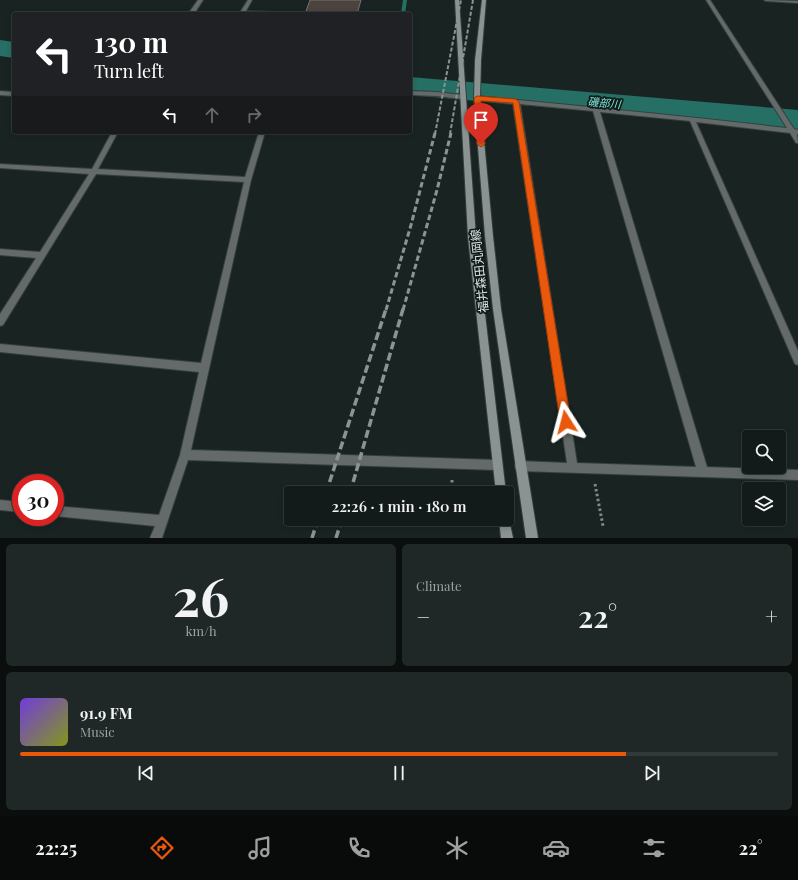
<!DOCTYPE html>
<meta charset="utf-8">
<style>
:root{--surface:#131b1a;--page:#202827;--text:#f1f3f6;--muted:#9da1a2;--line:#323939;--accent:#ea580c}
body{margin:0;font-family:"Playfair Display","Noto Sans JP",serif;background:var(--page);color:var(--text);height:100vh;display:flex;flex-direction:column;font-size:15px;white-space:nowrap}
*{box-sizing:border-box;margin:0}
p{font-size:13px;color:var(--muted)}
.icon{flex:none;width:22px;height:22px;fill:none;stroke:currentColor;stroke-width:2;stroke-linecap:round;stroke-linejoin:round}
.map{position:relative;height:538px;overflow:hidden}
.panel{display:flex;flex-direction:column;gap:6px;padding:6px;background:#0a0f0e;flex:1}
.panel>*{flex:none}
.guide{position:absolute;left:12px;top:12px;width:400px;height:122px;border-radius:4px;box-shadow:0 2px 6px #0003,0 0 0 1px var(--line);background:#202124;color:#fff;overflow:hidden}
.buttons{position:absolute;left:742px;top:430px;display:grid;gap:8px}
.buttons a{display:grid;place-items:center;width:44px;height:44px;border-radius:4px;background:var(--surface);box-shadow:0 2px 6px #0003,0 0 0 1px var(--line);font-size:20px}
.speed{position:absolute;left:12px;top:474px;display:flex;gap:8px;font-size:20px;font-weight:700;text-align:center}
.speed>*{display:grid;place-content:center;width:52px;height:52px;border-radius:50%;background:var(--surface);box-shadow:0 2px 6px #0003,0 0 0 1px var(--line);line-height:1}
.speed .limit{border:6px solid #d22;background:#fff;color:#111}
.pin{position:absolute;display:grid;place-items:center;width:34px;height:34px;color:#fff;margin:-41px -17px;border-radius:50% 50% 50% 0;rotate:-45deg;box-shadow:0 0 4px #0007}
.pin .icon{rotate:45deg}
.me{position:absolute;width:44px;margin:-22px;rotate:351deg;stroke-linejoin:round;filter:drop-shadow(0 0 3px #0008)}
.turn{display:flex;align-items:center;gap:14px;height:84px;padding:0 16px;font-size:18px}
.turn .icon{width:52px;height:52px;stroke-width:2.5}
.turn b{display:block;font-size:28px;line-height:34px}
.lanes{display:flex;align-items:center;height:38px;padding:0 16px;background:#0003;justify-content:center;gap:20px;direction:ltr}
.lanes .off{opacity:.35}
.big{font-size:30px;font-weight:600;line-height:1.1}
.panel .widget{flex:1;display:flex;flex-direction:column;justify-content:center;gap:6px;min-width:0;padding:0 14px;border-radius:6px;background:var(--page)}
.panel .dial{align-items:center;gap:0}
.dial b{font-size:52px;line-height:1}
.song{display:flex;align-items:center;gap:12px}
.cover{width:48px;height:48px;border-radius:6px;background:linear-gradient(135deg,hsl(260 70% 55%),hsl(70 70% 35%))}
.played{height:4px;border-radius:2px;background:linear-gradient(90deg,var(--accent) 80%,var(--line) 80%)}
.keys{display:flex;justify-content:space-around;direction:ltr}
.heat{display:flex;justify-content:space-between;align-items:center;font-size:22px;direction:ltr}
.panel .tiles{flex:1;display:grid;gap:6px;grid-template-columns:1fr 1fr}
.widget:last-child{grid-column:span 2}
.trip{position:absolute;left:284px;top:486px;width:230px;height:40px;border-radius:4px;background:var(--surface);box-shadow:0 2px 6px #0003,0 0 0 1px var(--line);font-weight:600;line-height:40px;text-align:center}
.dock{display:flex;height:64px;justify-content:space-around;align-items:center;background:#080b0a;color:var(--muted)}
.dock .icon{width:28px;height:28px}
.dock .current{color:var(--accent)}
.dock b{font-size:18px;color:var(--text)}
.map>svg:first-child{display:block}
.lines{fill:none;stroke-linecap:round;stroke-linejoin:round}
.stream{fill:#266f65;fill-rule:evenodd}
.river{fill:#266f65;fill-rule:evenodd}
.building{fill:#4c433e;stroke:#7c726c}
.street-casing{stroke:#353f3d;stroke-width:2}
.secondary-casing{stroke:#353f3d;stroke-width:2}
.path{stroke:#818a89;stroke-width:3;stroke-dasharray:2.5 2.5;stroke-linecap:butt}
.street{fill:#646a69;fill-rule:evenodd}
.secondary{fill:#8a9391;fill-rule:evenodd}
.rail-far2{stroke:#8b9493;stroke-width:2;stroke-dasharray:4 2;stroke-linecap:butt}
.rail-far1{stroke:#8b9493;stroke-width:3;stroke-dasharray:5.5 3;stroke-linecap:butt}
.rail{stroke:#8b9493;stroke-width:3.5;stroke-dasharray:8 3.5;stroke-linecap:butt}
.route{fill:#ea580c;stroke:#983908}
.labels{text-anchor:middle;stroke-width:3.5;stroke-linejoin:round;paint-order:stroke}
.far-water-label{font-size:11px;font-style:italic;fill:#7ee9d9;stroke:#101b19}
.street-label{font-size:12px;fill:#dee5e4;stroke:#101b19}
</style>
<div class="map">
<svg width="798" height="538" viewBox="0 0 798 538">
<rect width="100%" height="100%" fill="#192422"/>
<g class="lines">
<polygon class="stream" points="403,0 407,0 405,14 401,14"/>
<g class="river">
<polygon points="0,40 14,42 14,58 0,56"/>
<polygon points="410,77 798,110 798,130 410,95"/>
</g>
</g>
<polygon class="building" points="310,0 361,0 357,14 305,14"/>
<g class="lines">
<defs>
<g id="street">
<polygon points="198,0 203,0 194,14 188,14"/>
<polygon points="248,0 252,0 246,11 272,12 275,14 239,14"/>
<path d="M706,0H710L794,129L798,130V134H797L798,143H796L790,133L696,122L798,351V365L795,364L690,121L600,112L707,467L798,470V480L520,471L516,470L515,466L516,462L520,461L567,463L513,104L477,100L474,98L477,96C580,106 684,116 787,128ZM520,104L593,111L696,467L577,463Z"/>
<polygon points="764,0 798,1 798,3 766,1"/>
<polygon points="0,91 14,92 14,96 0,95"/>
<polygon points="410,91 437,92 462,95 465,97 462,99 437,96 410,95"/>
<polygon points="112,132 118,132 98,169 245,177 259,132 265,132 251,180 191,450 497,460 501,461 502,465 501,469 497,470 188,460 162,538 150,538 155,526 55,516 55,506 159,515 180,455 199,372 0,352 0,344 201,363 244,182 96,174 3,325 0,326 0,314 36,258 0,255 0,249 40,252 89,174 0,168 0,164 92,169"/>
<polygon points="0,500 21,502 21,512 0,510"/>
</g>
<g id="secondary">
<polygon points="455,0 459,0 476,237 506,493 496,493 468,237"/>
<polygon points="482,0 486,0 481,60 480,98 493,236 501,309 538,538 526,538 493,309 485,236 474,98 475,60"/>
<polygon points="507,515 509,519 513,538 501,538 499,519 507,519"/>
</g>
</defs>
<use href="#street" class="street-casing"/>
<use href="#secondary" class="secondary-casing"/>
<g class="path">
<polyline points="452,480 452,493"/>
<polyline points="595,484 603,526"/>
</g>
<use href="#street" class="street"/>
<use href="#secondary" class="secondary"/>
<g class="rail-far2">
<polyline points="435,134 461,0"/>
<polyline points="450,134 473,0"/>
</g>
<g class="rail-far1">
<polyline points="386,310 411,225 435,133"/>
<polyline points="403,310 437,190 451,133"/>
</g>
<g class="rail">
<polyline points="326,493 386,309"/>
<polyline points="350,493 403,309"/>
<polyline points="312,538 318,519"/>
<polyline points="336,538 342,519"/>
</g>
</g>
<polygon class="route" points="477,96 516,99 519,102 571,422 570,426 566,428 562,426 560,422 513,103 481,101 485,144 481,147 477,144 474,98"/>
<g class="labels">
<g class="far-water-label">
<text transform="translate(604 103) rotate(5)" y="4">磯部川</text>
</g>
<g class="street-label">
<text transform="translate(480 271) rotate(-96)" y="4">福井森田丸岡線</text>
</g>
</g>
</svg>
<div class="buttons">
<a><svg class="icon" aria-label="search" viewBox="0 0 24 24"><circle cx="10" cy="10" r="6"/><path d="M15 15l6 6"/></svg></a>
<a><svg class="icon" aria-label="layers" viewBox="0 0 24 24"><path d="M12 4l9 5-9 5-9-5zM3 14l9 5 9-5"/></svg></a>
</div>
<div class="speed"><div class="limit">30</div></div>
<div class="pin" style="left:481px;top:144px;background:#d93025"><svg class="icon" aria-label="arrive" viewBox="0 0 24 24"><path d="M6 21V4h12l-3 4 3 4H6"/></svg></div>
<svg class="me" style="left:566px;top:422px" viewBox="-20 -20 40 40"><path d="M0-17L14 15 0 8-14 15z" fill="#ea580c" stroke="#fff" stroke-width="4"/></svg>
<div class="trip">22:26 · 1 min · 180 m</div>
<div class="guide">
<div class="turn"><svg class="icon" aria-label="left" viewBox="0 0 24 24"><path d="M17 20v-9H6M10 6l-5 5 5 5"/></svg><div><b>130 m</b>Turn left</div></div>
<div class="lanes"><svg class="icon" aria-label="left" viewBox="0 0 24 24"><path d="M17 20v-9H6M10 6l-5 5 5 5"/></svg><svg class="icon off" aria-label="ahead" viewBox="0 0 24 24"><path d="M12 20V5M6 11l6-6 6 6"/></svg><svg class="icon off" aria-label="right" viewBox="0 0 24 24"><path d="M7 20v-9h11M14 6l5 5-5 5"/></svg></div>
</div>
</div>
<section class="panel">
<div class="tiles">
<div class="widget dial"><b>26</b><p>km/h</p></div>
<div class="widget"><p>Climate</p>
<div class="heat"><a>−</a><b class="big">22°</b><a>+</a></div>
</div>
<div class="widget">
<div class="song"><i class="cover"></i><div><b>91.9 FM</b><p>Music</p></div></div>
<div class="played"></div>
<div class="keys"><svg class="icon" aria-label="previous" viewBox="0 0 24 24"><path d="M18 5L8 12l10 7zM5 5v14"/></svg><svg class="icon" aria-label="pause" viewBox="0 0 24 24"><path d="M8 5v14M16 5v14"/></svg><svg class="icon" aria-label="next" viewBox="0 0 24 24"><path d="M6 5l10 7-10 7zM19 5v14"/></svg></div>
</div>
</div>
</section>
<nav class="dock">
<b>22:25</b>
<svg class="icon current" aria-label="directions" viewBox="0 0 24 24"><path d="M12 3l9 9-9 9-9-9zM9 14v-3h6M13 9l2 2-2 2"/></svg>
<svg class="icon" aria-label="music" viewBox="0 0 24 24"><path d="M9 18V5l10-2v13"/><circle cx="6" cy="18" r="3"/><circle cx="16" cy="16" r="3"/></svg>
<svg class="icon" aria-label="phone" viewBox="0 0 24 24"><path d="M5 4h4l2 5-3 2q2 4 5 5l2-3 5 2v4C11 20 4 13 5 4z"/></svg>
<svg class="icon" aria-label="climate" viewBox="0 0 24 24"><path d="M12 3v18M4 7l16 10M4 17L20 7"/></svg>
<svg class="icon" aria-label="car" viewBox="0 0 24 24"><path d="M5 17H2v-5l4-1 3-4h7l3 4 3 1v5h-3M9 17h6M6 11h13"/><circle cx="7" cy="17" r="2"/><circle cx="17" cy="17" r="2"/></svg>
<svg class="icon" aria-label="filters" viewBox="0 0 24 24"><path d="M4 7h16M4 17h16"/><circle cx="9" cy="7" r="2"/><circle cx="15" cy="17" r="2"/></svg>
<b>22°</b>
</nav>
